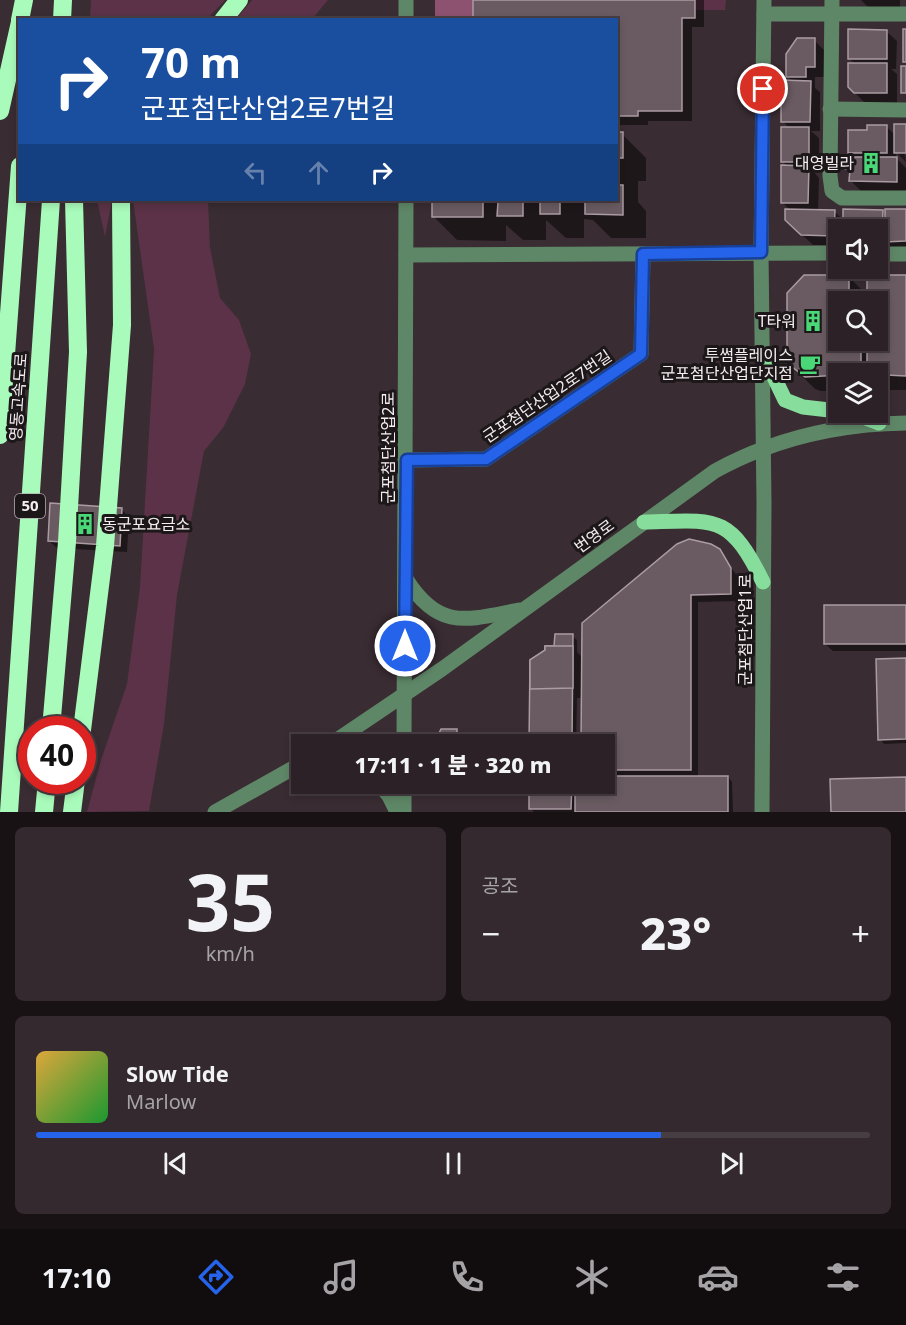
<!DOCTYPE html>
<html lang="ko">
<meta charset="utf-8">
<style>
:root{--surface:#2b2126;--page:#33292e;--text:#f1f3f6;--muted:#a6a3a7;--line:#473e43;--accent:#2563eb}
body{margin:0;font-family:"Noto Sans","Noto Sans KR",sans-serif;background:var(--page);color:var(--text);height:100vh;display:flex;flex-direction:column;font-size:22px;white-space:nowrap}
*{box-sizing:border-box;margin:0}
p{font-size:20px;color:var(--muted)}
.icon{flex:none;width:33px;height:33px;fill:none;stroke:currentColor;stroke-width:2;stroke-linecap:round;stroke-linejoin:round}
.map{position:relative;height:812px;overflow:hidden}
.details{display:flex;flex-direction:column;gap:15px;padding:15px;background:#181215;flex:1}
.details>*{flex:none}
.guide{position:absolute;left:18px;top:18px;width:600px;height:183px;border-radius:0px;box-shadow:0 3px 9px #0003,0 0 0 2px var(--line);background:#1a4fa0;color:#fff;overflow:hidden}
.controls{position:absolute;left:828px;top:219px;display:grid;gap:12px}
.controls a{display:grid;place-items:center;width:60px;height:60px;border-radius:0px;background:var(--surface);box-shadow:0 3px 9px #0003,0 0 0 2px var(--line);font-size:30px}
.speed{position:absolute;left:18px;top:716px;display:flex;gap:12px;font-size:30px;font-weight:700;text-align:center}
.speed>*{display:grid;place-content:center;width:78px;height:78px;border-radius:50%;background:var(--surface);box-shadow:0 3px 9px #0003,0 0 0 2px var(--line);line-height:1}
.speed .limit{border:9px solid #d22;background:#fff;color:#111}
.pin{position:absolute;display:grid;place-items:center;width:51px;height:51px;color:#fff;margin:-26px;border:3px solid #fff;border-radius:50%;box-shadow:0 2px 6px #0007}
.me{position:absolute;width:66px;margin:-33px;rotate:0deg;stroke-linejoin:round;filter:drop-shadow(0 0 4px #0008)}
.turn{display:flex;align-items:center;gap:21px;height:126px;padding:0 24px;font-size:27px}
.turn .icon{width:78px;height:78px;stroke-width:2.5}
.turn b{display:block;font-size:42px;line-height:51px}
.lanes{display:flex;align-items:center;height:57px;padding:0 24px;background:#0003;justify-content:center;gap:30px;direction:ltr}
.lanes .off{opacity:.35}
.big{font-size:45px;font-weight:800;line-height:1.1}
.details .card{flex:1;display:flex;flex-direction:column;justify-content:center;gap:9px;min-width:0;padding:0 21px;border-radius:9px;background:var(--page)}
.details .dial{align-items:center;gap:0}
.dial b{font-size:78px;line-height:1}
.song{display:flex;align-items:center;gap:18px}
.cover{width:72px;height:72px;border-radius:9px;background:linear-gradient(135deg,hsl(40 70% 55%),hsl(130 70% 35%))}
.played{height:6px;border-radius:3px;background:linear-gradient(90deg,var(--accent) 75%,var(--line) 75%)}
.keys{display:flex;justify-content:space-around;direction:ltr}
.heat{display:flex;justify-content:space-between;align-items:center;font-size:33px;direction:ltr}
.details .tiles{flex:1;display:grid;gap:15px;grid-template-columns:1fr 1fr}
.card:last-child{grid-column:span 2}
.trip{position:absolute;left:291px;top:734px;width:324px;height:60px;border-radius:0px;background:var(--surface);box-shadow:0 3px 9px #0003,0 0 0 2px var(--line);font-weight:800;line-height:60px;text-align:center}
.menu{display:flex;height:96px;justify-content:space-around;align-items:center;background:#110d0f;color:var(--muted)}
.menu .icon{width:42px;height:42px}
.menu .current{color:var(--accent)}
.menu b{font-size:27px;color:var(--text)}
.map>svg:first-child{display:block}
.green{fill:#5b3247}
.forest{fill:#8d5270}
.shadow{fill:#0007}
.building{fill:#695b61;stroke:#ab9ba2;stroke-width:1.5}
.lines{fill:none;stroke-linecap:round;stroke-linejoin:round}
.minor{stroke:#5e8767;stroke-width:15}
.major{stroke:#87de9c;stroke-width:15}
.highway{stroke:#a9fbbb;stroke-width:18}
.route-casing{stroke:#184099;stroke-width:15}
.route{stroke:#2563eb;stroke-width:10}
.labels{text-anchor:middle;stroke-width:6;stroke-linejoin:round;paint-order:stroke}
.shield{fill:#1c1719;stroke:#b4adb0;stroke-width:1.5}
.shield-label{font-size:15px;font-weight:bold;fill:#f5edf0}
.poi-label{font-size:16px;fill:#f5edf0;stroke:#1c1719;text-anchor:end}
.street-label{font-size:16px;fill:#f5edf0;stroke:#1c1719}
</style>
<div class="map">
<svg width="906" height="812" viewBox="0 0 906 812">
<rect width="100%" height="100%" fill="#392c32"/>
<g class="green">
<polygon points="91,0 225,0 207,19 90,19"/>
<polygon points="252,0 328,0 312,19 236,19"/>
<polygon points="695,0 726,0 725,10 695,10"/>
<polygon points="97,200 112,200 105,237"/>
<polygon points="133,200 208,200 210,247 220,298 239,320 251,354 245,384 223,428 204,451 177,595 164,724 149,811 87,812 101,760 127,684 140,587 154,349"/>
</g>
<rect class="forest" x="435" y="0" width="80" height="19"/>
<g class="shadow">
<polygon points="475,0 704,0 704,27 692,27 692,121 648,121 648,125 616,125 616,20"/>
<polygon points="861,0 900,0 900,9 870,9"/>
<polygon points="886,31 897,41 896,69 891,69 897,74 897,103 865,103 849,87 855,64 849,58"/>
<polygon points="814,40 824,50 825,77 815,77 815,88 820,92 820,131 811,131 819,138 819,172 813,171 819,178 818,211 834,211 845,222 882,212 886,216 906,211 906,251 878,250 878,230 838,230 838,245 813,245 797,230 791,211 782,202 788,167 782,161 790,128 782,121 793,82 788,77"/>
<polygon points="886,126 896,136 906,126 906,151 904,151 906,162 896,152 896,158 906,168 906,191 861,191 851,181 851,173 847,169 855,159 849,153 868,131"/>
<polygon points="616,134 622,134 646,158 646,181 638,181 638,202 646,211 646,238 611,238 593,220 584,219 584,238 566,238 546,220 546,240 523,240 506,225 506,241 457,240 433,216 433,200 616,200"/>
<polygon points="848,276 863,291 863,302 838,302 838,340 864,340 869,348 878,340 878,302 906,276 906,390 884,390 878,384 878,374 838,374 838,391 821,391 815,389 800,374 789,357"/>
<polygon points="121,509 129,517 127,552 57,548 49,541"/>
<polygon points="719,551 738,577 738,601 698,602 698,777 728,777 732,782 733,812 534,812 530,808 531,783 604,783 604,744 583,744 583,698 577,698 576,744 531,744 558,647 572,636 577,640 577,652 583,658"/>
<polygon points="906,606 906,651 833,651 825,644"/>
<polygon points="906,660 906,743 884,744 880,739"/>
<polygon points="457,731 464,738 464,744 435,744"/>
<polygon points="430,783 464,783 464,792 438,792"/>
</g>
<g class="building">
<polygon points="473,0 695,0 695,18 682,18 682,111 638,111 638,116 616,116 616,20 473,20"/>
<polygon points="848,29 887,30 887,59 848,59"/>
<rect x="903" y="29" width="3" height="33"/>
<polygon points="797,38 815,38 815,67 806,67 806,77 786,77 786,54"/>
<polygon points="848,63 887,63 887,93 854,93 848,87"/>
<rect x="901" y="66" width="5" height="27"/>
<polygon points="781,80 811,81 810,122 781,122"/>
<rect x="894" y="124" width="12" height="29"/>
<polygon points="867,125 887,125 887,153 848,153 848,130 867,130"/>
<rect x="781" y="127" width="28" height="35"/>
<rect x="616" y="132" width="7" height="26"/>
<polygon points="845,157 897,157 897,182 849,181 850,169 845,169"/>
<polygon points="781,165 809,166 808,203 781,203"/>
<polygon points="616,185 623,185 623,215 585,214 585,200 616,200"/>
<polygon points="432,200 523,200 523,216 497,216 498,202 483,202 483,217 432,217"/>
<rect x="540" y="200" width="20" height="14"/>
<polygon points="785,209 835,210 834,236 801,235 785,220"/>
<polygon points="843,209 883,210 882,240 878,240 878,230 843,230"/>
<polygon points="885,209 906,209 906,241 885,242"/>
<polygon points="804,275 849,275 849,302 838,302 838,340 861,340 861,374 805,377 791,366 787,357 787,293"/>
<polygon points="867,275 906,275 906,376 867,374 867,340 878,340 878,302 867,302"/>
<polygon points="50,503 122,508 120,546 48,541"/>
<polygon points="689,539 711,544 720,549 731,568 731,594 691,595 691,770 604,770 604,744 581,744 582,623 677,544"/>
<rect x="824" y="605" width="82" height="39"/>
<polygon points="555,634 573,634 572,744 529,744 530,660 545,650 545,646 554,646"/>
<polygon points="545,646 573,646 573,688 530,689 530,660 545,650"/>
<polygon points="906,658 906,739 878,740 876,659"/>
<polygon points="441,729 457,729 457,744 434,744"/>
<polygon points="604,776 728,776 728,812 575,812 575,783 604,783"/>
<polygon points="906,777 906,812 831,812 830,779"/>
<polygon points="529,783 572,783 571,809 529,809"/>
</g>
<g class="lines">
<g class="minor">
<polyline points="406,0 406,20"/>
<polyline points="832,0 830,176 832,191 842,198 906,198"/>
<polyline points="764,14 906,14"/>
<polyline points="830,109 906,110"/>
<polyline points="878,254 906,254"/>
<polyline points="406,255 838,253"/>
<polyline points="407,460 486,459 641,354 643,254"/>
<path d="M406,579C439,631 467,620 519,610"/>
<path d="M331,744L442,669L715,471C773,439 840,424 906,423"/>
<polyline points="404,744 406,200"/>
<polyline points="378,783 389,796 397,812"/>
<polyline points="215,812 302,763"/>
<polyline points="404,812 404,783"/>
<polyline points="762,812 764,503 761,252 764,0"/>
</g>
<g class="major">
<polyline points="763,354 785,400 803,407 838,411"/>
<polyline points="850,412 879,423"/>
<path d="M644,522C716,520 729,513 763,582"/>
</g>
<g class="highway">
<polyline points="20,20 24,0"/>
<polyline points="62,20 63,0"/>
<polyline points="223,20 239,0"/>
<polyline points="0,111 20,22"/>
<polyline points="0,435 20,166"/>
<polyline points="51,729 67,542 78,352 74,200"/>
<polyline points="82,730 105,546 122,325 121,200"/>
<polyline points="9,812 51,200"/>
<polyline points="44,812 47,780"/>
<polyline points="72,812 76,780"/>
</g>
</g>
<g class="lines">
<defs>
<polyline id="route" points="405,646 407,460 486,459 641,354 643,254 761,252 763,89"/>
</defs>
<use href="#route" class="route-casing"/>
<use href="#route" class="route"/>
</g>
<defs>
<symbol id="building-bare" viewBox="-9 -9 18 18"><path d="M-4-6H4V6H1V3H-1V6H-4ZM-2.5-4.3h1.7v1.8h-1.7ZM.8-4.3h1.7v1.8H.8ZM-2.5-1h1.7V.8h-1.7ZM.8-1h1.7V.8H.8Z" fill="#4ad777" stroke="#1c1719" stroke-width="2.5" paint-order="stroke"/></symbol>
<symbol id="cafe-bare" viewBox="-9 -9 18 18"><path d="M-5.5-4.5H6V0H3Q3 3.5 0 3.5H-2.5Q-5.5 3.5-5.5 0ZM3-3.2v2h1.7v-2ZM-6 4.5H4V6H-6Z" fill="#4ad777" stroke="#1c1719" stroke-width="2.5" paint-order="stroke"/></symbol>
</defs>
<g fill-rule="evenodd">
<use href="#building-bare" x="856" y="148" width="30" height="30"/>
<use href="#building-bare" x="798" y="306" width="30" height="30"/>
<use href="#cafe-bare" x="795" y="349" width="30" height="30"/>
<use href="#building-bare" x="70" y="509" width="30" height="30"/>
</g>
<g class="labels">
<rect class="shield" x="15" y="494" width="30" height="24" rx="4.5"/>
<g class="shield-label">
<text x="30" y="511">50</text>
</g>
<g class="poi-label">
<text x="854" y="169">대영빌라</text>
<text x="796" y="327">T타워</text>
<text x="793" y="361">투썸플레이스<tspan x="793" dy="18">군포첨단산업단지점</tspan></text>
<text x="102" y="530" text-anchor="start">동군포요금소</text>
</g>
<g class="street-label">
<text transform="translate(547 396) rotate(-34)" y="6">군포첨단산업2로7번길</text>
<text transform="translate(18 397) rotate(-86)" y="6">영동고속도로</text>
<text transform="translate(388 448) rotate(-90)" y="6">군포첨단산업2로</text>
<text transform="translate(594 536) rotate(-36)" y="6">번영로</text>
<text transform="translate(745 630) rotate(-90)" y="6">군포첨단산업1로</text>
</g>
</g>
</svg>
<div class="controls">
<a><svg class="icon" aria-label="sound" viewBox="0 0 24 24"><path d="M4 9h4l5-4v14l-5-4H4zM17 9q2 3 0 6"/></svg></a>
<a><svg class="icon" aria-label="search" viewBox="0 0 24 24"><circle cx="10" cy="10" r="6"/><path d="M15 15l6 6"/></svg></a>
<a><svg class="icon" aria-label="layers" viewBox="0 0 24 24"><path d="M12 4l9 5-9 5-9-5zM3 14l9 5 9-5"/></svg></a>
</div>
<div class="speed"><div class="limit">40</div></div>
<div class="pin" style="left:763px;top:89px;background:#d93025"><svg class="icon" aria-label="arrive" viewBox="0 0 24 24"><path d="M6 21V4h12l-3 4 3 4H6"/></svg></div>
<svg class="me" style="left:405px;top:646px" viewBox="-20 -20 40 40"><circle r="17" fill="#2563eb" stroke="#fff" stroke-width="3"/><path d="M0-11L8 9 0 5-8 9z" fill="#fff"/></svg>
<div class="trip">17:11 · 1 분 · 320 m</div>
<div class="guide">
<div class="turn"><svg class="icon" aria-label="right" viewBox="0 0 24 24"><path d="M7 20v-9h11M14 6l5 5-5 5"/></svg><div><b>70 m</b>군포첨단산업2로7번길</div></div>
<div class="lanes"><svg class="icon off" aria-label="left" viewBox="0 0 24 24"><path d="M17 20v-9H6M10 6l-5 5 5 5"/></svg><svg class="icon off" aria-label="ahead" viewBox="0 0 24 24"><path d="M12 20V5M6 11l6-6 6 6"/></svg><svg class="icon" aria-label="right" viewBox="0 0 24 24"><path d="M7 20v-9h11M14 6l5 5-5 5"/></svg></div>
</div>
</div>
<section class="details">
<div class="tiles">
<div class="card dial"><b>35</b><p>km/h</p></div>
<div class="card"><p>공조</p>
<div class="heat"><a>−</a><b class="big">23°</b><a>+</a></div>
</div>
<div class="card">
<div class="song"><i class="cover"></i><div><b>Slow Tide</b><p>Marlow</p></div></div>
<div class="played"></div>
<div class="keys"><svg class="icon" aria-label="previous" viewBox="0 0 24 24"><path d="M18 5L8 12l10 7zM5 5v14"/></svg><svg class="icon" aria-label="pause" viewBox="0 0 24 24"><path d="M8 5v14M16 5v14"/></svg><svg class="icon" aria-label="next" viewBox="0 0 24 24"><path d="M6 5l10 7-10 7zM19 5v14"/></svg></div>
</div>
</div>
</section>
<nav class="menu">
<b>17:10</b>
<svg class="icon current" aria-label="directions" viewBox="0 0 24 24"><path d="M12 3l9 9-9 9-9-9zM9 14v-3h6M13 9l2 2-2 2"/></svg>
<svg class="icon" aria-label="music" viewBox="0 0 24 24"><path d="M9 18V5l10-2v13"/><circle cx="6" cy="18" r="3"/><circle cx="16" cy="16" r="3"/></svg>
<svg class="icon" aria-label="phone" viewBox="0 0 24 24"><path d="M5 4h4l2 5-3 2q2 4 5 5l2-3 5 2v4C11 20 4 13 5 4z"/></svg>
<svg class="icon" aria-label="climate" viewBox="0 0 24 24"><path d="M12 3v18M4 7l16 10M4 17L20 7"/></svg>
<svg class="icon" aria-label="car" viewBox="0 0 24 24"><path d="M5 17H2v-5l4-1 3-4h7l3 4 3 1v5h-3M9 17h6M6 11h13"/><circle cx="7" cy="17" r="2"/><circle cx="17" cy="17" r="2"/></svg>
<svg class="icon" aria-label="filters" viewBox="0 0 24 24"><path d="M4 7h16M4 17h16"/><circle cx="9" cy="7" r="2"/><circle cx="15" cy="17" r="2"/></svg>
</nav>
